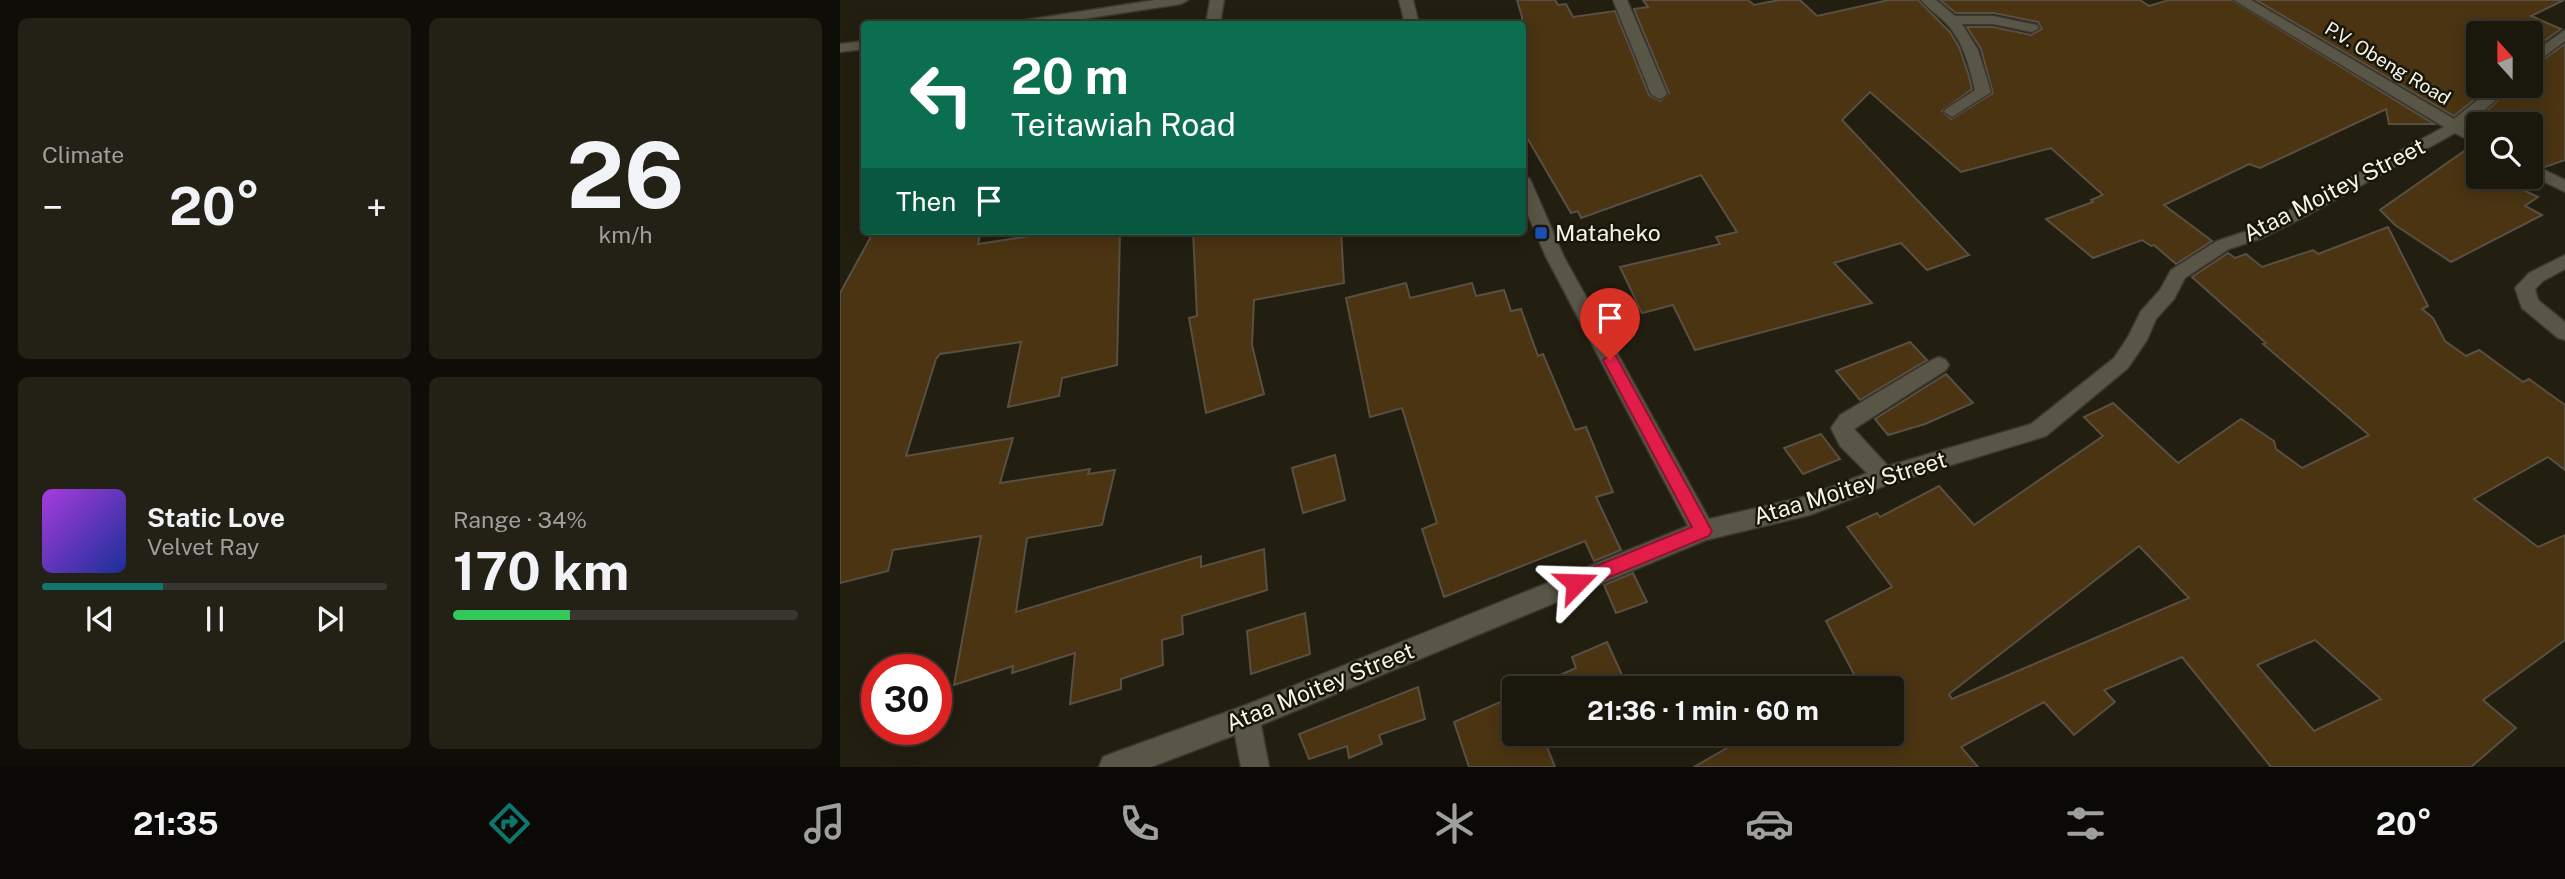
<!DOCTYPE html>
<meta charset="utf-8">
<style>
:root{--surface:#1a170d;--page:#232016;--text:#f1f3f6;--muted:#9f9f9d;--line:#38362e;--accent:#0f766e}
body{margin:0;font-family:"Public Sans",sans-serif;background:var(--page);color:var(--text);height:100vh;display:flex;flex-direction:column;font-size:26px;white-space:nowrap}
*{box-sizing:border-box;margin:0}
p{font-size:23px;color:var(--muted)}
.icon{flex:none;width:38px;height:38px;fill:none;stroke:currentColor;stroke-width:2;stroke-linecap:round;stroke-linejoin:round}
.map{position:relative;flex:1;overflow:hidden}
.details{display:flex;flex-direction:column;gap:18px;padding:18px;background:#0e0d07;width:840px}
.details>*{flex:none}
.guide{position:absolute;left:21px;top:21px;width:665px;height:214px;border-radius:7px;box-shadow:0 4px 18px #0003,0 0 0 2px var(--line);background:#0b6e4f;color:#fff;overflow:hidden}
.needle{width:46px;rotate:339deg}
.fabs{position:absolute;left:1626px;top:21px;display:grid;gap:14px}
.fabs a{display:grid;place-items:center;width:77px;height:77px;border-radius:7px;background:var(--surface);box-shadow:0 4px 18px #0003,0 0 0 2px var(--line);font-size:35px}
.speed{position:absolute;left:21px;top:654px;display:flex;gap:14px;font-size:35px;font-weight:700;text-align:center}
.speed>*{display:grid;place-content:center;width:91px;height:91px;border-radius:50%;background:var(--surface);box-shadow:0 4px 18px #0003,0 0 0 2px var(--line);line-height:1}
.speed .limit{border:10px solid #d22;background:#fff;color:#111}
.pin{position:absolute;display:grid;place-items:center;width:60px;height:60px;color:#fff;margin:-72px -30px;border-radius:50% 50% 50% 0;rotate:-45deg;box-shadow:0 0 7px #0007}
.pin .icon{rotate:45deg}
.me{position:absolute;width:77px;margin:-38px;rotate:68deg;stroke-linejoin:round;filter:drop-shadow(0 0 5px #0008)}
.turn{display:flex;align-items:center;gap:24px;height:147px;padding:0 35px;font-size:32px}
.turn .icon{width:91px;height:91px;stroke-width:2.5}
.turn b{display:block;font-size:49px;line-height:60px}
.then{display:flex;align-items:center;height:66px;padding:0 35px;background:#0003;gap:14px;font-size:26px}
.big{font-size:52px;font-weight:700;line-height:1.1}
.details .tile{flex:1;display:flex;flex-direction:column;justify-content:center;gap:10px;min-width:0;padding:0 24px;border-radius:10px;background:var(--page)}
.details .dial{align-items:center;gap:0}
.dial b{font-size:91px;line-height:1}
.song{display:flex;align-items:center;gap:21px}
.cover{width:84px;height:84px;border-radius:10px;background:linear-gradient(135deg,hsl(280 70% 55%),hsl(230 70% 35%))}
.played{height:7px;border-radius:4px;background:linear-gradient(90deg,var(--accent) 35%,var(--line) 35%)}
.keys{display:flex;justify-content:space-around;direction:ltr}
.heat{display:flex;justify-content:space-between;align-items:center;font-size:38px;direction:ltr}
.charge{height:10px;border-radius:5px;background:linear-gradient(90deg,#34c759 34%,var(--line) 0)}
.details .tiles{flex:1;display:grid;gap:18px;grid-template-columns:repeat(2,1fr)}
.trip{position:absolute;left:662px;top:676px;width:402px;height:70px;border-radius:7px;background:var(--surface);box-shadow:0 4px 18px #0003,0 0 0 2px var(--line);font-weight:700;line-height:70px;text-align:center}
.tabs{display:flex;height:112px;justify-content:space-around;align-items:center;background:#0a0905;color:var(--muted)}
.tabs .icon{width:49px;height:49px}
.tabs .active{color:var(--accent)}
.tabs b{font-size:32px;color:var(--text)}
main{display:flex;flex:1;min-height:0}
.map>svg:first-child{display:block}
.building{fill:#4a3412;stroke:#594f42;stroke-width:2;fill-rule:evenodd}
.lines{fill:none;stroke-linecap:round;stroke-linejoin:round}
.street-casing{stroke:#3a3830;stroke-width:3}
.street{fill:#595647;fill-rule:evenodd}
.route{fill:#e11d48;stroke:#92132f;stroke-width:2}
.transit-dot{fill:#1a4fb4;stroke:#181608;stroke-width:2.5}
.labels{text-anchor:middle;stroke-width:5;stroke-linejoin:round;paint-order:stroke}
.far-street-label{font-size:19px;fill:#f5f4ea;stroke:#181608}
.street-label{font-size:23px;fill:#f5f4ea;stroke:#181608}
.poi-label{font-size:23px;fill:#f5f4ea;stroke:#181608;text-anchor:start}
</style>
<main>
<section class="details">
<div class="tiles">
<div class="tile"><p>Climate</p>
<div class="heat"><a>−</a><b class="big">20°</b><a>+</a></div>
</div>
<div class="tile dial"><b>26</b><p>km/h</p></div>
<div class="tile">
<div class="song"><i class="cover"></i><div><b>Static Love</b><p>Velvet Ray</p></div></div>
<div class="played"></div>
<div class="keys"><svg class="icon" aria-label="previous" viewBox="0 0 24 24"><path d="M18 5L8 12l10 7zM5 5v14"/></svg><svg class="icon" aria-label="pause" viewBox="0 0 24 24"><path d="M8 5v14M16 5v14"/></svg><svg class="icon" aria-label="next" viewBox="0 0 24 24"><path d="M6 5l10 7-10 7zM19 5v14"/></svg></div>
</div>
<div class="tile"><p>Range · 34%</p><b class="big">170 km</b><div class="charge"></div></div>
</div>
</section>
<div class="map">
<svg width="1725" height="767" viewBox="0 0 1725 767">
<rect width="100%" height="100%" fill="#221f11"/>
<g class="building">
<polygon points="677,0 715,0 718,5 726,4 733,17 775,11 809,95 820,101 829,93 794,9 808,7 803,0 908,0 914,5 939,0 960,0 977,16 1049,0 1078,0 1110,32 1119,47 1128,73 1132,89 1102,111 1111,119 1153,93 1141,49 1127,27 1153,27 1191,35 1202,29 1198,22 1154,13 1116,13 1100,0 1300,0 1309,6 1329,0 1392,0 1594,124 1549,124 1546,109 1420,168 1409,164 1324,205 1372,241 1336,264 1314,245 1311,246 1302,240 1253,258 1206,219 1253,202 1251,200 1263,195 1211,148 1121,172 1030,92 1002,120 1129,255 1087,270 1061,243 994,263 1032,303 855,350 833,305 802,313 780,267 880,244 876,237 897,232 861,175 741,218 738,211 731,213 682,129 682,17"/>
<polygon points="1416,0 1724,0 1691,16 1721,29 1690,51 1690,33 1638,33 1638,86 1651,86 1614,116"/>
<polygon points="1725,44 1725,160 1705,167 1690,161 1690,124 1632,124 1674,86 1690,86 1690,69"/>
<polygon points="1633,145 1638,147 1638,177 1676,177 1664,181 1698,197 1685,206 1702,215 1611,262 1555,225 1540,210"/>
<path d="M1548,227L1588,306L1582,309L1593,318L1605,341L1626,356L1639,350L1683,382L1689,379L1725,405V470L1708,457L1634,499L1698,547L1725,535V640L1643,700L1676,728L1631,767H1431L1342,657L1264,690L1275,702L1234,735L1204,702L1121,747L1138,767H854L913,733H1052V688H994L1015,676L986,621L1052,587L1007,527L1037,513L1040,517L1099,486L1134,525L1263,436L1244,417L1273,403L1338,463L1401,419L1434,441L1436,449L1462,468L1529,435L1423,344L1426,343L1352,277L1388,253L1395,258L1406,254L1422,267L1473,250L1478,254ZM1299,546L1349,598L1112,699L1109,694ZM1475,640L1541,699L1474,731L1417,665Z"/>
<polygon points="34,231 141,231 138,244 223,231 280,231 277,365 222,378 219,396 168,407 181,342 100,354 96,359 66,456 173,438 160,483 250,469 248,474 275,470 262,525 187,538 176,612 361,556 361,567 424,549 427,590 342,616 343,634 322,640 323,665 281,679 281,689 230,704 235,653 172,673 173,666 114,685 141,536 53,550 48,571 0,583 0,293"/>
<polygon points="353,231 501,231 504,283 414,300 412,345 424,394 366,413 349,318 357,316"/>
<polygon points="566,283 570,298 632,283 636,296 664,290 671,311 681,309 698,356 703,354 735,430 746,427 773,492 756,497 781,550 754,561 745,541 604,597 582,529 597,523 562,408 530,417 506,298"/>
<polygon points="1070,342 1087,360 1020,400 996,371"/>
<polygon points="1106,374 1133,403 1085,424 1048,435 1035,419"/>
<polygon points="981,434 1000,459 963,474 944,448"/>
<polygon points="495,455 505,500 463,513 452,468"/>
<polygon points="793,573 807,602 776,613 764,585"/>
<polygon points="465,613 470,654 411,674 407,631"/>
<polygon points="767,642 788,688 691,688 736,668 732,657"/>
<polygon points="578,687 585,719 539,735 542,744 509,758 507,746 469,759 459,734"/>
<polygon points="674,696 674,733 716,733 704,739 715,767 629,767 614,722"/>
</g>
<g class="lines">
<defs>
<g id="street">
<polygon points="315,0 348,0 341,4 210,24 179,24 186,20"/>
<polygon points="370,0 384,0 380,24 366,24"/>
<polygon points="559,0 573,0 579,24 565,24"/>
<polygon points="773,0 787,0 827,94 824,97 819,99 811,94"/>
<path d="M1081,0H1096L1115,16H1153L1197,25L1199,28L1192,32L1153,24H1122L1138,50L1151,92L1112,117L1104,112L1106,109L1135,90C1129,66 1124,42 1106,23C1098,15 1089,9 1081,0Z"/>
<polygon points="1394,0 1411,0 1614,119 1655,86 1672,86 1626,126 1638,133 1638,145 1615,133 1468,215 1422,238 1389,249 1345,278 1334,299 1316,319 1307,340 1288,368 1206,436 1049,484 970,515 866,540 421,725 429,767 401,767 395,735 311,767 259,767 263,757 273,753 406,705 848,526 706,257 682,201 682,174 690,179 724,257 869,519 968,496 1027,473 1000,446 991,428 1000,415 1092,360 1099,357 1106,360 1109,365 1106,370 1014,429 1048,466 1191,424 1274,358 1288,337 1301,311 1320,290 1331,270 1377,241 1410,230 1456,207 1604,127"/>
<polygon points="1725,30 1725,41 1690,67 1690,55"/>
<polygon points="24,41 24,49 0,52 0,44"/>
<polygon points="1690,163 1725,180 1725,192 1690,175"/>
<polygon points="1725,255 1725,269 1703,281 1695,289 1698,300 1725,322 1725,340 1718,338 1682,308 1675,288 1689,273"/>
</g>
</defs>
<use href="#street" class="street-casing"/>
<use href="#street" class="street"/>
</g>
<polygon class="route" points="770,355 776,356 872,531 869,536 736,591 729,588 727,583 729,577 852,527 763,360"/>
<rect class="transit-dot" x="694" y="226" width="14" height="14" rx="3.5"/>
<g class="labels">
<g class="far-street-label">
<text transform="translate(1548 63) rotate(31)" y="7">P.V. Obeng Road</text>
</g>
<g class="street-label">
<text transform="translate(1494 190) rotate(-27)" y="8">Ataa Moitey Street</text>
<text transform="translate(1010 488) rotate(-17)" y="8">Ataa Moitey Street</text>
<text transform="translate(480 687) rotate(-22)" y="8">Ataa Moitey Street</text>
</g>
<g class="poi-label">
<text x="715" y="241">Mataheko</text>
</g>
</g>
</svg>
<div class="fabs">
<a><svg class="needle" viewBox="-14 -14 28 28"><path d="M0-13l5 13h-10z" fill="#e53935"/><path d="M0 13l5-13h-10z" fill="#9f9f9d"/></svg></a>
<a><svg class="icon" aria-label="search" viewBox="0 0 24 24"><circle cx="10" cy="10" r="6"/><path d="M15 15l6 6"/></svg></a>
</div>
<div class="speed"><div class="limit">30</div></div>
<div class="pin" style="left:770px;top:360px;background:#d93025"><svg class="icon" aria-label="arrive" viewBox="0 0 24 24"><path d="M6 21V4h12l-3 4 3 4H6"/></svg></div>
<svg class="me" style="left:736px;top:583px" viewBox="-20 -20 40 40"><path d="M0-17L14 15 0 8-14 15z" fill="#e11d48" stroke="#fff" stroke-width="4"/></svg>
<div class="trip">21:36 · 1 min · 60 m</div>
<div class="guide">
<div class="turn"><svg class="icon" aria-label="left" viewBox="0 0 24 24"><path d="M17 20v-9H6M10 6l-5 5 5 5"/></svg><div><b>20 m</b>Teitawiah Road</div></div>
<div class="then">Then<svg class="icon" aria-label="arrive" viewBox="0 0 24 24"><path d="M6 21V4h12l-3 4 3 4H6"/></svg></div>
</div>
</div>
</main>
<nav class="tabs">
<b>21:35</b>
<svg class="icon active" aria-label="directions" viewBox="0 0 24 24"><path d="M12 3l9 9-9 9-9-9zM9 14v-3h6M13 9l2 2-2 2"/></svg>
<svg class="icon" aria-label="music" viewBox="0 0 24 24"><path d="M9 18V5l10-2v13"/><circle cx="6" cy="18" r="3"/><circle cx="16" cy="16" r="3"/></svg>
<svg class="icon" aria-label="phone" viewBox="0 0 24 24"><path d="M5 4h4l2 5-3 2q2 4 5 5l2-3 5 2v4C11 20 4 13 5 4z"/></svg>
<svg class="icon" aria-label="climate" viewBox="0 0 24 24"><path d="M12 3v18M4 7l16 10M4 17L20 7"/></svg>
<svg class="icon" aria-label="car" viewBox="0 0 24 24"><path d="M5 17H2v-5l4-1 3-4h7l3 4 3 1v5h-3M9 17h6M6 11h13"/><circle cx="7" cy="17" r="2"/><circle cx="17" cy="17" r="2"/></svg>
<svg class="icon" aria-label="filters" viewBox="0 0 24 24"><path d="M4 7h16M4 17h16"/><circle cx="9" cy="7" r="2"/><circle cx="15" cy="17" r="2"/></svg>
<b>20°</b>
</nav>
